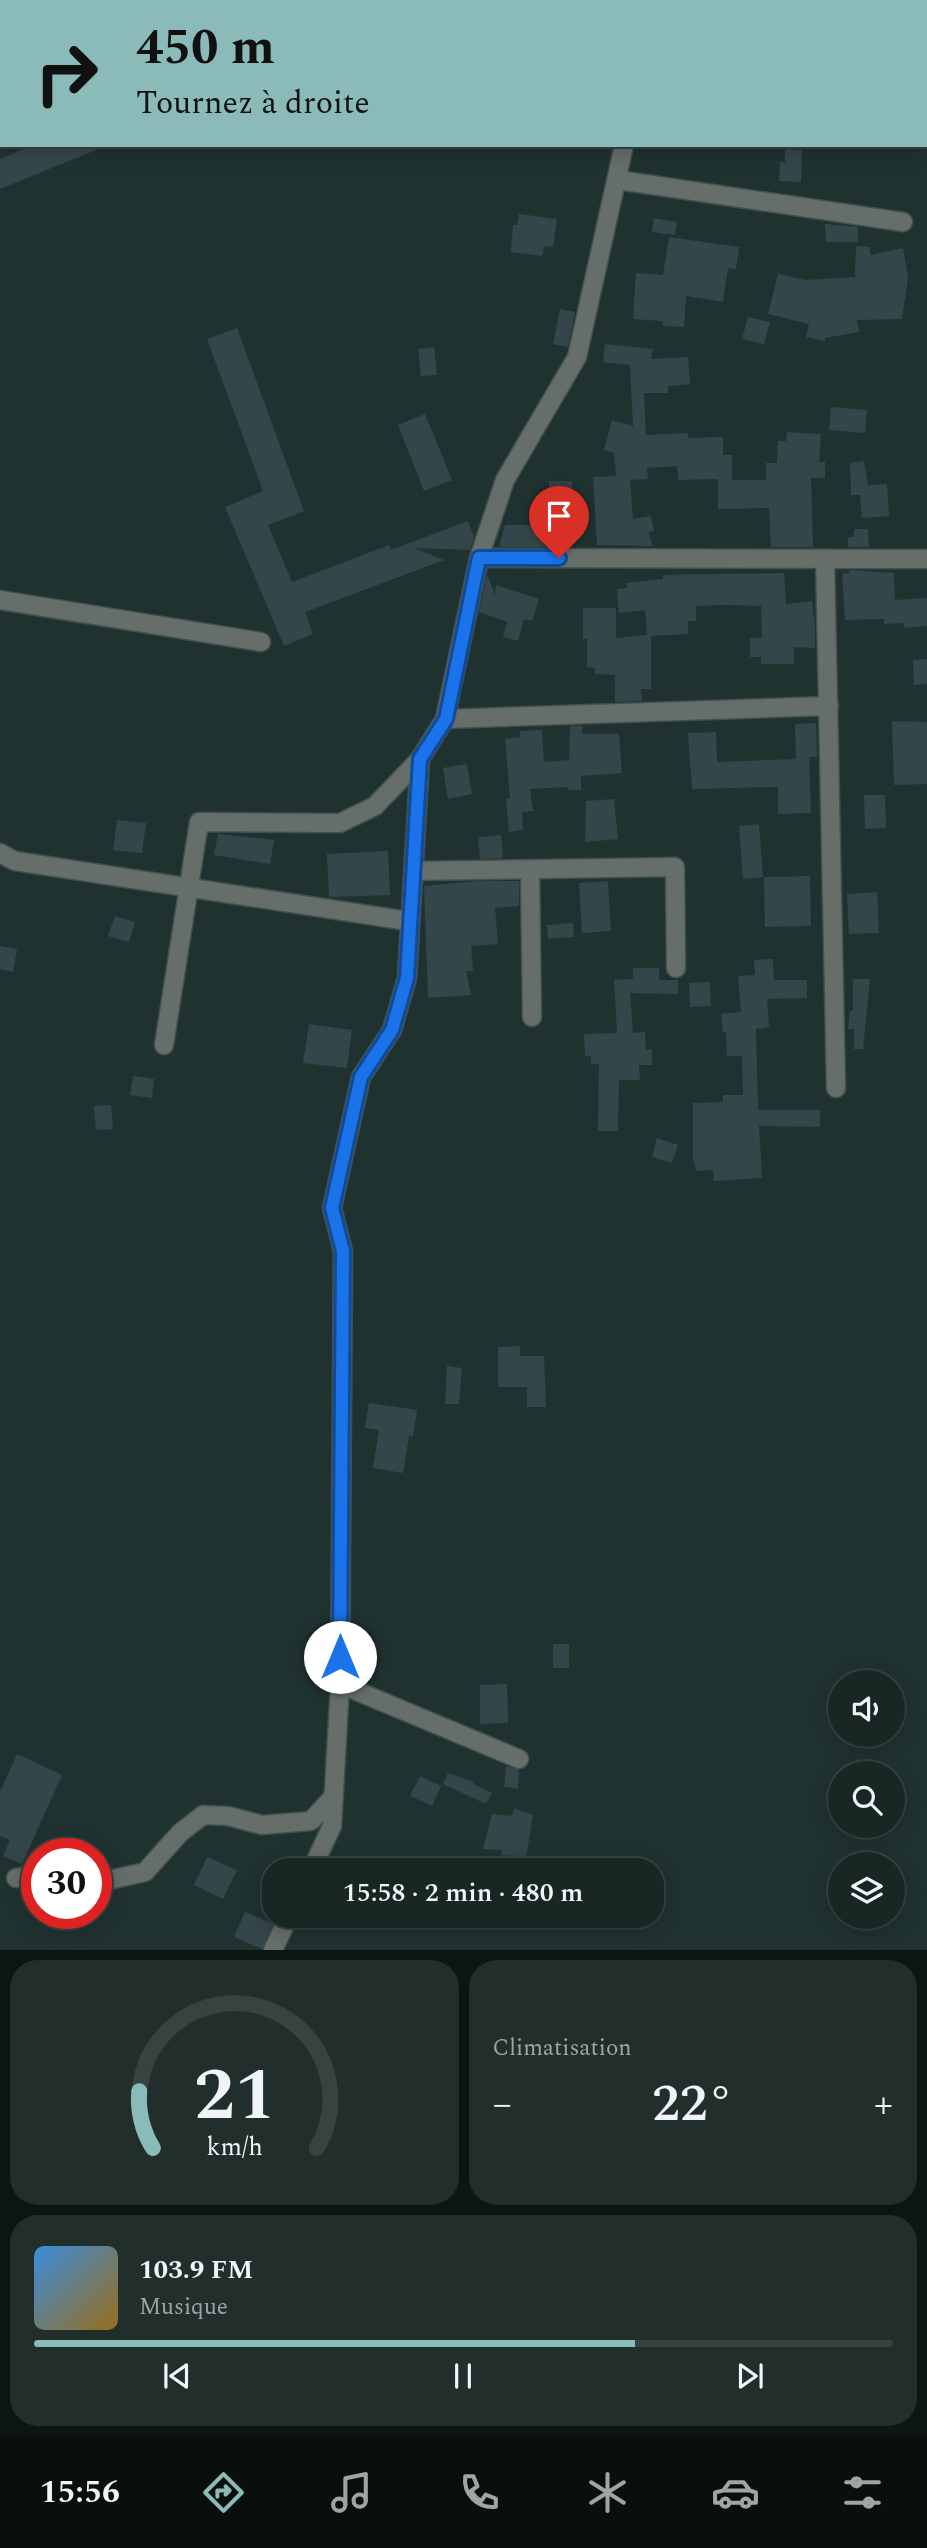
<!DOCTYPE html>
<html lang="fr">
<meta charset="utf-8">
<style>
:root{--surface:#182624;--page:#212e2c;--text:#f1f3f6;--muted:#9fa5a6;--line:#364341;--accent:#8bbbb9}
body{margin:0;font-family:Spectral,serif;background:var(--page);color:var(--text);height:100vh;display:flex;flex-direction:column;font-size:26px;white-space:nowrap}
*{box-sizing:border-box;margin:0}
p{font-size:23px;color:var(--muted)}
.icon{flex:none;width:38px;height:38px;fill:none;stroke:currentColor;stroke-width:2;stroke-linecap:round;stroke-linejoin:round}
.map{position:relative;height:1950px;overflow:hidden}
.sheet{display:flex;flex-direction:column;gap:10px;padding:10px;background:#0d1514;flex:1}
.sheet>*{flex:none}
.top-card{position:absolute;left:0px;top:0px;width:928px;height:147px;box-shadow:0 4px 18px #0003,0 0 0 2px var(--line);background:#8bbbb9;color:#111;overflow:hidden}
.fabs{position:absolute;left:828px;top:1670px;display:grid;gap:14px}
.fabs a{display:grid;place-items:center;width:77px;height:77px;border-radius:50%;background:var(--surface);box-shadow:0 4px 18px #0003,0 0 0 2px var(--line);font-size:35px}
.speed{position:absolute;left:21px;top:1838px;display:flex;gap:14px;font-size:35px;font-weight:700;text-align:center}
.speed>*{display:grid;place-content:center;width:91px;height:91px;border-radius:50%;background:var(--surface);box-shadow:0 4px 18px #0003,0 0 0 2px var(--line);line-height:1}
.speed .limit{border:10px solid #d22;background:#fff;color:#111}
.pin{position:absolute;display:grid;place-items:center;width:60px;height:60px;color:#fff;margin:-72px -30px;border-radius:50% 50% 50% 0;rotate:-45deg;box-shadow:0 0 7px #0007}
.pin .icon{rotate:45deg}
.me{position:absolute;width:77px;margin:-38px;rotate:0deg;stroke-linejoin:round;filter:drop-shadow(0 0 5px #0008)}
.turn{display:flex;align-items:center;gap:24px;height:147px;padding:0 21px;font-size:32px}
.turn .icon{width:91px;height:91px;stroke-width:2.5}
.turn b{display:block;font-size:49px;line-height:60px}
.big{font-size:52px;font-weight:600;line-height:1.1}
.sheet .widget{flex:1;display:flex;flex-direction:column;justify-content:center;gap:10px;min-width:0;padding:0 24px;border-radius:28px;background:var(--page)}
.sheet .dial{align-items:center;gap:0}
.dial svg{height:182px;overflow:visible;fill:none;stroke:var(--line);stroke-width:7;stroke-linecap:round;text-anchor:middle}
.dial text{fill:var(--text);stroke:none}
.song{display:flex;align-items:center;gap:21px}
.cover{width:84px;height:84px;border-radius:10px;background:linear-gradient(135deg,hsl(210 70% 55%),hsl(40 70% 35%))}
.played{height:7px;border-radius:4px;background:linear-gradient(90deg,var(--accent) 70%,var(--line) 70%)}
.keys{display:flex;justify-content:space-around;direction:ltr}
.heat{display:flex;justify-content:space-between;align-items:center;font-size:38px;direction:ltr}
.sheet .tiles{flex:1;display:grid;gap:10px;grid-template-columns:1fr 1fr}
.widget:last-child{grid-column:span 2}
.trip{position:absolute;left:262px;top:1858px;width:402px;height:70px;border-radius:28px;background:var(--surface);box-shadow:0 4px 18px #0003,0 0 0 2px var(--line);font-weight:600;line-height:70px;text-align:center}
.tabs{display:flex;height:112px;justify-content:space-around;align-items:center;background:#0a0f0e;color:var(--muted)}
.tabs .icon{width:49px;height:49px}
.tabs .active{color:var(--accent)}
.tabs b{font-size:32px;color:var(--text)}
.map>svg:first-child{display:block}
.building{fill:#34464a}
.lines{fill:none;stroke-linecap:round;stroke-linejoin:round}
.minor-casing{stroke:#3f504e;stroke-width:21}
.minor{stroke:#666e69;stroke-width:18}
.route-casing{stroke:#114b97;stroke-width:18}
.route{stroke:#1a73e8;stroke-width:12}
</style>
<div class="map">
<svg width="927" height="1950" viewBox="0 0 927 1950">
<rect width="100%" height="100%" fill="#203230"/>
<g class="building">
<polygon points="33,145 106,145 106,146 0,189 0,159"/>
<polygon points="785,149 802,150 801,182 779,181 780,162 785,162"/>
<polygon points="519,214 557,219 553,247 544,246 542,256 511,252 513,225 517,225"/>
<polygon points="654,218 677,222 675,235 652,232"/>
<polygon points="825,224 858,227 858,242 826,242"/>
<polygon points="669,237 739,247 736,269 728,268 723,302 686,296 684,327 663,326 663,321 633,319 636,273 663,275"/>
<polygon points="856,246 870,247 870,255 903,248 908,278 902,319 857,320 859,332 825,338 825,341 806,337 809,324 768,314 778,274 806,280 855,277"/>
<polygon points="560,309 575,312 568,347 553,344"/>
<polygon points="748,317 770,322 764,344 742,339"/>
<polygon points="237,328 304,511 268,525 292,582 389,545 391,550 468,521 474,537 470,550 414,548 444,560 305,612 313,634 284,646 225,507 263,491 207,339"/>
<polygon points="605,344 653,349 651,359 688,357 690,384 668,386 668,393 644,393 646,435 688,433 688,438 723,437 723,455 732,455 732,480 766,480 766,463 777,463 778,441 786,441 787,432 821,434 819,462 825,462 825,478 811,478 813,547 771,547 769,508 718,509 718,479 678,480 677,466 647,468 648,479 630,480 633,519 651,516 654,531 649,532 652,546 597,545 593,477 616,476 614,453 604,450 612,420 633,426 630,365 603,362"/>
<polygon points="434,347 437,375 421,376 418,349"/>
<polygon points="831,407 867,410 865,433 829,430"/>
<polygon points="425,414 452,480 424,491 398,425"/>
<polygon points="864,461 868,485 887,484 889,516 862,518 860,495 851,495 850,463"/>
<polygon points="549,481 572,481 571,547 499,547 505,525 548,525"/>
<polygon points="854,529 868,529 869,547 848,547 848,537 854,537"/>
<polygon points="849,570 894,573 895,600 927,598 927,626 904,628 904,623 884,624 884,619 845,620 842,574 849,573"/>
<polygon points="784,573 786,604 812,601 815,625 815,648 794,647 794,664 761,664 761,657 750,657 750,638 762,638 761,606 726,605 696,606 696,621 688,621 688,634 651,636 651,689 641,689 642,701 615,702 615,675 595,674 595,668 587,667 587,639 583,639 583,608 616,608 616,638 647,635 645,610 619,613 617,589 627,588 626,583 663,579 663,575"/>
<polygon points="487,574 495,595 496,585 539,599 532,621 524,619 518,641 503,637 507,622 479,612"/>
<polygon points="927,659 927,684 914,685 913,660"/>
<polygon points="892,721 927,722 927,784 894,785"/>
<polygon points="816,723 817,757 809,757 811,813 778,814 778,787 692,789 688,733 716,732 717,762 796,759 795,724"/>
<polygon points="570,726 583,726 582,734 619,734 622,773 581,776 581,790 568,790 569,787 530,789 533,811 522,812 523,830 509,832 506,799 510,798 505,739 520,737 520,731 542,730 544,762 569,760"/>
<polygon points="467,764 472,794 448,799 443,768"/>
<polygon points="864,795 885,795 886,828 865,829"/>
<polygon points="614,799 618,839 585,842 586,801"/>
<polygon points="117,820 146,823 142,853 113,850"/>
<polygon points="759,824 763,877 743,879 739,826"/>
<polygon points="218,834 274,840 270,864 214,855"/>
<polygon points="501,835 503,858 480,859 478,837"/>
<polygon points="388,851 390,895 329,897 327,854"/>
<polygon points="810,876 811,926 765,927 764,877"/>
<polygon points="479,881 519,881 519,906 495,908 498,944 471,946 473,971 466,971 471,995 428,998 424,886"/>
<polygon points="608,881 611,931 582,933 579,883"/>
<polygon points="877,892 879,933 849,934 847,894"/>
<polygon points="115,916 135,922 129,942 108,936"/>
<polygon points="573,923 574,937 548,939 547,925"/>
<polygon points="0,946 17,949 13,972 0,969"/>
<polygon points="773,959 774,980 807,980 807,998 767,999 769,1027 756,1029 758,1110 820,1110 820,1127 759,1126 762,1178 714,1181 713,1170 697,1171 693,1160 693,1103 723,1102 723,1095 743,1095 742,1056 727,1056 726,1032 723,1032 721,1014 741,1012 738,976 755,975 754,960"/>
<polygon points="633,968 659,968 659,980 678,980 678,994 630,993 633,1033 645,1032 646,1050 652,1049 652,1065 639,1065 640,1080 619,1080 618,1131 598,1131 599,1064 591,1064 591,1056 585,1056 584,1034 617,1033 614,980 633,979"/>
<polygon points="853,979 870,979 863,1049 854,1049 854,1029 848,1029 850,1011 853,1011"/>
<polygon points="710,982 711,1006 690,1007 689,983"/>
<polygon points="309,1024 352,1030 347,1068 303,1063"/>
<polygon points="133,1076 154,1079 152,1098 130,1095"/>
<polygon points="111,1105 113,1129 96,1130 94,1106"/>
<polygon points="657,1138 678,1145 672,1163 652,1157"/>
<polygon points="520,1346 520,1356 544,1356 546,1407 527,1407 527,1387 498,1387 498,1347"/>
<polygon points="447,1366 462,1368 459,1404 445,1404"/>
<polygon points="369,1403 417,1410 413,1437 409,1436 403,1473 373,1468 379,1430 365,1428"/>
<rect x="553" y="1644" width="16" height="24"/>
<polygon points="507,1684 508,1723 480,1724 480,1685"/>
<polygon points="17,1754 62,1775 22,1864 3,1856 10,1840 0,1836 0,1792"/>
<polygon points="506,1766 519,1770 518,1789 504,1787"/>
<polygon points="448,1773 475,1782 473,1784 492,1793 486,1804 443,1784"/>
<polygon points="420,1776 441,1786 432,1806 410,1796"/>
<polygon points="514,1808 533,1815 526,1857 501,1855 502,1850 483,1849 492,1814 512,1816"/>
<polygon points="207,1857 237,1870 223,1899 194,1885"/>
<polygon points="245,1912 273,1924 262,1949 234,1937"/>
</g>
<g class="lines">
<defs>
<g id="minor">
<polyline points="436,2 436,0"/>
<polyline points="647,2 647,0"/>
<polyline points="0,101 2,101"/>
<polyline points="618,180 903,222"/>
<polyline points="479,558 927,559"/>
<polyline points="825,559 836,1088"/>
<polyline points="0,600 261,642"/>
<polyline points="445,719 829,706"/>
<polyline points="0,853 15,861 408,921"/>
<polyline points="530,870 532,1017"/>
<polyline points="415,871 675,867 676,968"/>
<polyline points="164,1045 199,822 340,823 375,806 420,759"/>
<polyline points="340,1684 519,1759"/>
<polyline points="311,1871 332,1826 340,1684 343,1251 332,1208 361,1077 392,1030 407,978 420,759 445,719 479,558 505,480 577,357 624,145"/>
<polyline points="96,1876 109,1880 145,1872 180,1833 203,1815 228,1816 262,1825 311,1821 333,1797"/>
<polyline points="16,1878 37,1874"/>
<polyline points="273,1950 289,1916"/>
</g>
</defs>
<use href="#minor" class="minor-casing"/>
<use href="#minor" class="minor"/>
</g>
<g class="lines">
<defs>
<polyline id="route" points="340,1657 343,1251 332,1208 361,1077 392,1030 407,978 420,759 446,719 479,558 559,558"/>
</defs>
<use href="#route" class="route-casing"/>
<use href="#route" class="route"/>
</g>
</svg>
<div class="fabs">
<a><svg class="icon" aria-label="sound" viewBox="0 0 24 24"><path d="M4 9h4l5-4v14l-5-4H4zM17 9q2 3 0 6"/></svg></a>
<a><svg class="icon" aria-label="search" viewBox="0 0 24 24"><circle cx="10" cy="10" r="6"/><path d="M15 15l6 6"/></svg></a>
<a><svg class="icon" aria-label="layers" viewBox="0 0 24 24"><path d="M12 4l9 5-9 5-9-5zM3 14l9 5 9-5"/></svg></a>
</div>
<div class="speed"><div class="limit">30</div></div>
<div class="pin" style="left:559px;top:558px;background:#d93025"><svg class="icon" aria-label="arrive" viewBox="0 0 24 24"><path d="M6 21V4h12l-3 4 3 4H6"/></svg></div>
<svg class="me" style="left:340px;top:1657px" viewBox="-20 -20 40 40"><circle r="19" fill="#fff"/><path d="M0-13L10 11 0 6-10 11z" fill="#1a73e8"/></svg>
<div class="trip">15:58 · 2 min · 480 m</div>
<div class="top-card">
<div class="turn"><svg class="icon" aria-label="right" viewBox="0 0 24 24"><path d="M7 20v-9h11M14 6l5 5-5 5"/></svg><div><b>450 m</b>Tournez à droite</div></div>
</div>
</div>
<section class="sheet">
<div class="tiles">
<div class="widget dial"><svg viewBox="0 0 100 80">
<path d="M14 69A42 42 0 1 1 86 69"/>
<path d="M14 69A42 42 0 0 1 8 44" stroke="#8bbbb9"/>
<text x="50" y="56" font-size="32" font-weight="700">21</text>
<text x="50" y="72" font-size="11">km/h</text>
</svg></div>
<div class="widget"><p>Climatisation</p>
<div class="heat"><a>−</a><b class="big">22°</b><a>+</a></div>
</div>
<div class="widget">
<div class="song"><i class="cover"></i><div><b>103.9 FM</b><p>Musique</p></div></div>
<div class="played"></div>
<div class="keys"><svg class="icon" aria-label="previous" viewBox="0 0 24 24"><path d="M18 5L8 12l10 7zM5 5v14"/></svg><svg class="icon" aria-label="pause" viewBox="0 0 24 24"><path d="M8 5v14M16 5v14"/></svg><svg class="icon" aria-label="next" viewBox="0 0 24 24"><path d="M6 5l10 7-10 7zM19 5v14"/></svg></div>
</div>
</div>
</section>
<nav class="tabs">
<b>15:56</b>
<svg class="icon active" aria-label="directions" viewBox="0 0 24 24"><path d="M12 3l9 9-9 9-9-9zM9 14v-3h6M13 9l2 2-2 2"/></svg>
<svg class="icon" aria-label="music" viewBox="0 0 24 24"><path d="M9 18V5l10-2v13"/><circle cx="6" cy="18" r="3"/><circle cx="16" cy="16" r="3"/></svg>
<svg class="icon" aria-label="phone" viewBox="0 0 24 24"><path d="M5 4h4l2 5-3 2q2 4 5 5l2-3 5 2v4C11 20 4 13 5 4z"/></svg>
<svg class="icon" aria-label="climate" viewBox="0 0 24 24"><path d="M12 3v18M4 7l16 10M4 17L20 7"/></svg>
<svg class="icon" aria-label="car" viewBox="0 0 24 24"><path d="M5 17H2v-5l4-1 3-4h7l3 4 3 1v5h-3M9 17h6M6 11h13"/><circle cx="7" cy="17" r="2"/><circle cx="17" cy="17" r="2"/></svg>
<svg class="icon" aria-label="filters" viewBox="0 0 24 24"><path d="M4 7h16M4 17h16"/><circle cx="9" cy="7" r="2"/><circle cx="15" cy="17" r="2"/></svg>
</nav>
